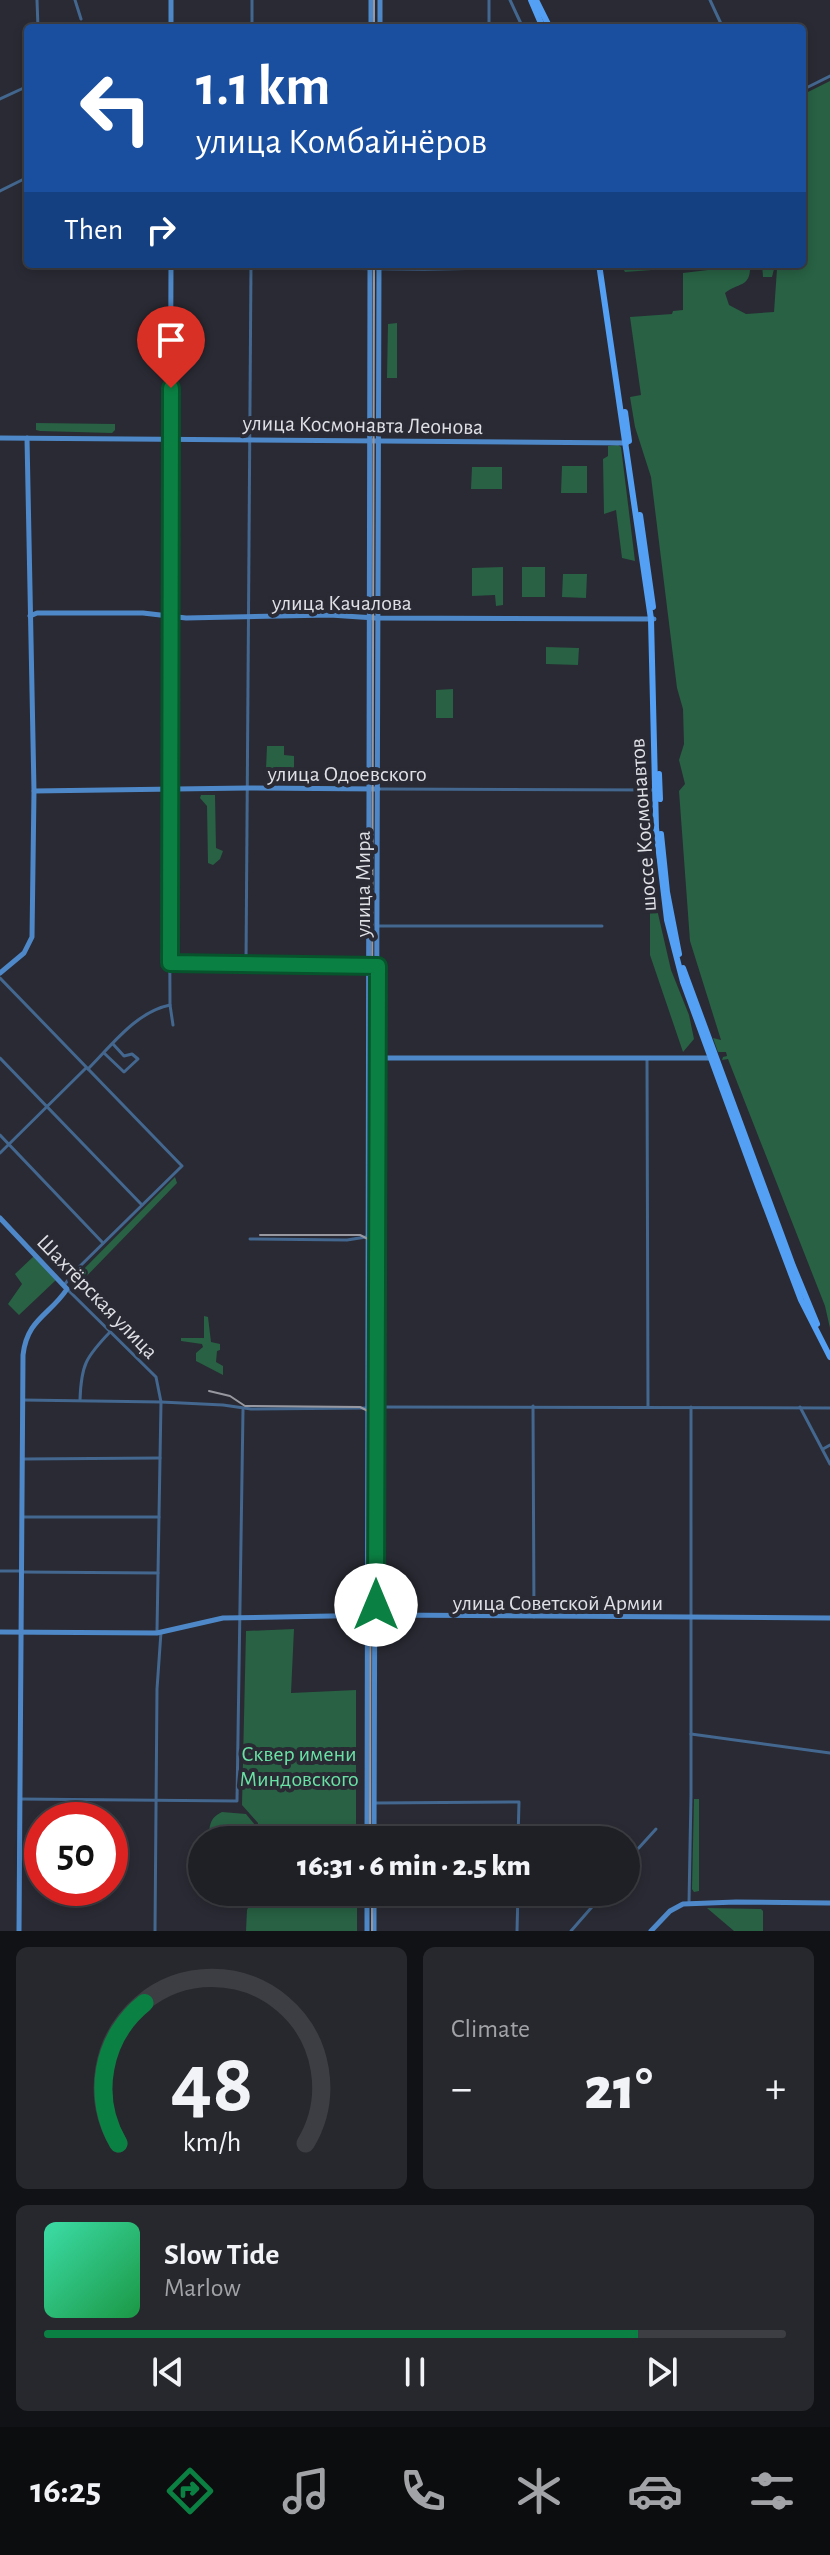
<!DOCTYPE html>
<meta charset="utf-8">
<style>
:root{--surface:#1f2026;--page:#27282e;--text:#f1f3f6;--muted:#a1a3a7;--line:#3c3e43;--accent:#0b8043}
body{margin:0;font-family:"Alegreya Sans",sans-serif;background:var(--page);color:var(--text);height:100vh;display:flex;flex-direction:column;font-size:30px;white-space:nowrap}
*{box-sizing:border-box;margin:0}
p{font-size:26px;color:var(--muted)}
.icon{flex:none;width:44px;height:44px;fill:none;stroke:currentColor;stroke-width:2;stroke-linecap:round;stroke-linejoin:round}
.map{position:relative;height:1931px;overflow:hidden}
.drawer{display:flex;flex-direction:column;gap:16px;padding:16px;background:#111215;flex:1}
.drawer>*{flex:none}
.guide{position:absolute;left:24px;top:24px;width:782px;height:244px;border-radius:8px;box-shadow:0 4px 12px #0003,0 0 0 2px var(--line);background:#1a4fa0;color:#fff;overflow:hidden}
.speed{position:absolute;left:24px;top:1802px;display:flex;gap:16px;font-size:40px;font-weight:700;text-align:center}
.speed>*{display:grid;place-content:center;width:104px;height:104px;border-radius:50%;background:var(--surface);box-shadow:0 4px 12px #0003,0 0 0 2px var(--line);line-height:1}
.speed .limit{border:12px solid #d22;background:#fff;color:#111}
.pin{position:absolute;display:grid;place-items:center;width:68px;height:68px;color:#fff;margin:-82px -34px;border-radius:50% 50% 50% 0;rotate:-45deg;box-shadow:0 0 8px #0007}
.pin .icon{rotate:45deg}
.me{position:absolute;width:88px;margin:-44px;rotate:0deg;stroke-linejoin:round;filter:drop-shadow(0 0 6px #0008)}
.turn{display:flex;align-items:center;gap:28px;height:168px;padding:0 40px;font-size:36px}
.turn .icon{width:104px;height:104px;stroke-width:2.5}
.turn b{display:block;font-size:56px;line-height:68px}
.then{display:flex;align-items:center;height:76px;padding:0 40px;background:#0003;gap:16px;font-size:30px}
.big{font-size:60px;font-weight:800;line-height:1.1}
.drawer .widget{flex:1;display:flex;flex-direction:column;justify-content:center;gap:12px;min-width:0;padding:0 28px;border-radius:12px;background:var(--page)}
.drawer .dial{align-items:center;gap:0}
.dial svg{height:208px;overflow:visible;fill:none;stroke:var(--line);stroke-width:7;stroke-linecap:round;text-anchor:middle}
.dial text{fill:var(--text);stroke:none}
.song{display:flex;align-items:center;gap:24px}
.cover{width:96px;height:96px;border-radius:12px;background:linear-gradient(135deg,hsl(160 70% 55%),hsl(140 70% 35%))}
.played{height:8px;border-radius:4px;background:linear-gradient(90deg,var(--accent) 80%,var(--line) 80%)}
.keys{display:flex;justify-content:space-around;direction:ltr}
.heat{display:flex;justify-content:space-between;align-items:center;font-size:44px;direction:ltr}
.drawer .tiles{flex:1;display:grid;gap:16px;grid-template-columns:1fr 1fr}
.widget:last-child{grid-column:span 2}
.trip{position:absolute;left:188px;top:1826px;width:452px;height:80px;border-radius:40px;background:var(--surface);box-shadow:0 4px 12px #0003,0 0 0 2px var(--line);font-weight:800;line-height:80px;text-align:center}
.menu{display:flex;height:128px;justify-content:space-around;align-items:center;background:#0c0d0f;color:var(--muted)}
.menu .icon{width:56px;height:56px}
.menu .current{color:var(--accent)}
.menu b{font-size:36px;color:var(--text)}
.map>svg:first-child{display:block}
.green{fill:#286144}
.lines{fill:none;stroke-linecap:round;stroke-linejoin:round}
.street{stroke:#43678f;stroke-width:3}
.secondary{stroke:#4e88c8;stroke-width:5}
.primary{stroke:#54a0f4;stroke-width:6}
.tram{stroke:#9899a0;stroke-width:2}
.route-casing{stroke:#07532c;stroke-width:20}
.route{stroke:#0b8043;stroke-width:14}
.labels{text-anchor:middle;stroke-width:8;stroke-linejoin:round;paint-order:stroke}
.street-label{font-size:22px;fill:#dfe0e6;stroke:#292a33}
.park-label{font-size:22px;fill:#68e1a4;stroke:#292a33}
</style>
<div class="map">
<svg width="830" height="1931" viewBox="0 0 830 1931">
<rect width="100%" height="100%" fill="#292a33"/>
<g class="green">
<path d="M830,81V1328L825,1306L728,1059L722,1060L723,1057L727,1056L726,1052H718L713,1038L721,1040L690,941L679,791L685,784L679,760L684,744L683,709L677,688L651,477L635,427L630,397L641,395L630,317L672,314L673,311L683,310V273L750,265C751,288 738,282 725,293L729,305L746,314L774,312L777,269H774L772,277H763L762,264H802V95Z"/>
<polygon points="621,264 734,264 625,272"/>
<polygon points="397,323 397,378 387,378 388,324"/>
<polygon points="36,423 115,424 115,430 112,433 40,431 36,430"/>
<polygon points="618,445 621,447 635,561 622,558 616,510 604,514 603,459 608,456 608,446"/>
<polygon points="562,466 587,466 587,493 561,493"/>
<polygon points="472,467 502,467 502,489 471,489"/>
<polygon points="503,567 503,605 496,606 495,595 472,596 472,568"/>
<rect x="522" y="567" width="23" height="30"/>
<polygon points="563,574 587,574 586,598 562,597"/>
<polygon points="546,647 579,648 578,665 546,664"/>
<polygon points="453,689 453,718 436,718 436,690"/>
<polygon points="267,746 284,746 284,755 294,756 294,769 266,769"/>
<polygon points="201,795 215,795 216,848 223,851 220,859 213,865 208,863 207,806 200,798"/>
<polygon points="650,879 671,970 689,1015 694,1039 683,1052 650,955"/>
<polygon points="175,1177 177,1183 77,1286 72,1285 71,1282"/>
<polygon points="34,1256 56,1280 19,1315 8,1304 22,1284 15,1274"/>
<polygon points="204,1316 208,1317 211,1342 220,1344 220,1350 217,1351 216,1362 223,1366 223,1375 196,1361 196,1353 203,1347 202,1344 181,1341 181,1338 204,1338"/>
<polygon points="294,1629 291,1693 356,1690 356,1840 257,1840 258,1823 242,1805 246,1631"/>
<polygon points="694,1799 699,1799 699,1891 694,1892 692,1889"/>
<path d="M222,1812L246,1814L255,1825V1840H209C209,1827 209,1818 222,1812Z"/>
<path d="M208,1892H254C243,1909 220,1909 208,1892Z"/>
<polygon points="256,1892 357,1892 357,1931 246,1931 247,1910"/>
<polygon points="707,1908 761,1909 763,1911 763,1931 734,1931"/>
</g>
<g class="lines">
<g class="street">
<polyline points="37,0 38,28"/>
<polyline points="75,0 81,19"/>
<polyline points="510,0 523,28"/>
<polyline points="710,0 723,28"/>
<polyline points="252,28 252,0"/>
<polyline points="489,28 489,0"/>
<polyline points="802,90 830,76"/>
<polyline points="0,99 28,86"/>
<polyline points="0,191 28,177"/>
<polyline points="169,789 170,1005 173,1025"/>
<polyline points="380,789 656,790"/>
<polyline points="378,926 602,926"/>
<polyline points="170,963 378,966"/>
<polyline points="246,965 251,264"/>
<polyline points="0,978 182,1166 75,1271 65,1284"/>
<polyline points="104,1053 124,1072 138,1059 132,1054 124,1056 113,1044"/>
<polyline points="0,1058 142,1205"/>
<polyline points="647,1059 648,1407"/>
<path d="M88,1069C112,1045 136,1012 170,1005"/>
<polyline points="0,1135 103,1243"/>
<polyline points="0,1153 86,1068"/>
<polyline points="250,1239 347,1240 366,1237"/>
<polyline points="67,1289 156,1377 161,1402 157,1631"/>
<polyline points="23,1400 161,1402 223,1405 251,1409 366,1408"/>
<path d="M80,1400C81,1365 86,1357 110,1332"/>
<polyline points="533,1406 534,1617"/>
<polyline points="374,1407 830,1408"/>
<polyline points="800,1407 830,1464"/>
<polyline points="823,1449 830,1445"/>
<polyline points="24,1459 160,1458"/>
<polyline points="23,1517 159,1517"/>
<polyline points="0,1571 20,1571"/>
<polyline points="22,1572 158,1573"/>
<polyline points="691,1734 830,1753"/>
<polyline points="20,1799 237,1801 243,1410"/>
<polyline points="376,1803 519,1802 518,1840"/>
<polyline points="626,1862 656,1829"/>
<polyline points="689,1903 691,1795 691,1407"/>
<polyline points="155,1931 157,1689 161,1632"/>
<polyline points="517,1931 518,1892"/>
<polyline points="571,1931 605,1892"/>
</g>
<g class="secondary">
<polyline points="171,0 171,28"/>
<polyline points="371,28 371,0"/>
<polyline points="380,28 380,0"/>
<polyline points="171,266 424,268 604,266"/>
<polyline points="0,438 627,443"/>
<polyline points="30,616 37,613 143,613 186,618 330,615 375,618 654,619"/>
<polyline points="169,789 171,264"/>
<polyline points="34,791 247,788 378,789"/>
<polyline points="0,973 24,953 32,937 34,791 27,438"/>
<polyline points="369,1058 711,1058"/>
<path d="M0,1218L67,1289C50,1315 27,1319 23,1355L19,1931"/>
<polyline points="343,1617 361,1602 366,1576"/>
<polyline points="0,1632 157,1633 223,1618 383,1615 830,1618"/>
<polyline points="367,1840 370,264"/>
<polyline points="374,1840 379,264"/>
<polyline points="367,1931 367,1892"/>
<polyline points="374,1931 374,1892"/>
<polyline points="651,1931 670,1911 683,1904 736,1902 830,1903"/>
</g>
<g class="primary">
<polyline points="531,0 543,28"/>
<polyline points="536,0 550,28"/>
<polyline points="599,264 651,619 656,828 667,920 683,982 756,1181 801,1300 830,1357"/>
<polyline points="625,412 629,441"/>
<polyline points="640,515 653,607"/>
<polyline points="659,774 660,799"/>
<polyline points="661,834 667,892 679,954"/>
<polyline points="683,968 793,1266 817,1324"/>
</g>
<g class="tram">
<polyline points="374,28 374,0"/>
<polyline points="260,1235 360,1235 368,1239 374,1247"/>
<polyline points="209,1391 230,1396 245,1406 360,1407 368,1411 371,1418"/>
<polyline points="370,1840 374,264"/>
<polyline points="372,1931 372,1892"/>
</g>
</g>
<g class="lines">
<defs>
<polyline id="route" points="171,388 170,963 378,966 376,1605"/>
</defs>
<use href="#route" class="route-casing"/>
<use href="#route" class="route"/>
</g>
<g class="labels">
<g class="street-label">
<text transform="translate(363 424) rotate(1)" y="8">улица Космонавта Леонова</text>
<text x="342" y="610">улица Качалова</text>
<text x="347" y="781">улица Одоевского</text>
<text transform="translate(642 825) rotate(-94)" y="8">шоссе Космонавтов</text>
<text transform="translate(362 884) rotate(-90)" y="8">улица Мира</text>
<text transform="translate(98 1296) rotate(46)" y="8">Шахтёрская улица</text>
<text x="558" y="1610">улица Советской Армии</text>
</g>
<g class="park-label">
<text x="299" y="1761">Сквер имени<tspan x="299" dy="25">Миндовского</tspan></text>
</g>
</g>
</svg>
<div class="speed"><div class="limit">50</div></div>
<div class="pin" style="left:171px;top:388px;background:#d93025"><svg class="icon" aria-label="arrive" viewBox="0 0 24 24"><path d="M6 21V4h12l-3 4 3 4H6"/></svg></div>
<svg class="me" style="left:376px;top:1605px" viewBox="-20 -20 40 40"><circle r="19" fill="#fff"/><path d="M0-13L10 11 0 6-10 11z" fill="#0b8043"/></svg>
<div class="trip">16:31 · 6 min · 2.5 km</div>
<div class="guide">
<div class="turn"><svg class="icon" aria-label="left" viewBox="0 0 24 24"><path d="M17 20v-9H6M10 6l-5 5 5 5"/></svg><div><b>1.1 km</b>улица Комбайнёров</div></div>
<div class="then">Then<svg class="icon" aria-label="right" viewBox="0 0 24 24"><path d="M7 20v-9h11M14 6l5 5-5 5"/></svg></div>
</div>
</div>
<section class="drawer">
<div class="tiles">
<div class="widget dial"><svg viewBox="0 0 100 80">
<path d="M14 69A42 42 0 1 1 86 69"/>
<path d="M14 69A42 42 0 0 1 24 15" stroke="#0b8043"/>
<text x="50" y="56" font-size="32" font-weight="700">48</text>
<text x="50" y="72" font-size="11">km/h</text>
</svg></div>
<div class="widget"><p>Climate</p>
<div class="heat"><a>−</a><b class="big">21°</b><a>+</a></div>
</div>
<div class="widget">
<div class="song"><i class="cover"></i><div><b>Slow Tide</b><p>Marlow</p></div></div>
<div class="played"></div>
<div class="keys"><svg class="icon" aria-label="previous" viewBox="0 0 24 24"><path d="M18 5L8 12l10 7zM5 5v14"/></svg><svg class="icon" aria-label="pause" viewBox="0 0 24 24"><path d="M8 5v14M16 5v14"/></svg><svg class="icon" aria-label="next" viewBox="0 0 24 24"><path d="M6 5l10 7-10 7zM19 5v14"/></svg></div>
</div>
</div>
</section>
<nav class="menu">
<b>16:25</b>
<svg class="icon current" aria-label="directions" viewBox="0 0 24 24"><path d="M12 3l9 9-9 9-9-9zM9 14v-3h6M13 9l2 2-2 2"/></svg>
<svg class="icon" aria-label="music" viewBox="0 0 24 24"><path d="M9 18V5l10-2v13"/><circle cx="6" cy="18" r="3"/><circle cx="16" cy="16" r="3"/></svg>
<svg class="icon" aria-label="phone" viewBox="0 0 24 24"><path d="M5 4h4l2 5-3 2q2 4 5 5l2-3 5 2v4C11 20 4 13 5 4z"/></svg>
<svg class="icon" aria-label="climate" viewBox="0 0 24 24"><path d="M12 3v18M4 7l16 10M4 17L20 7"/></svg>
<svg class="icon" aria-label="car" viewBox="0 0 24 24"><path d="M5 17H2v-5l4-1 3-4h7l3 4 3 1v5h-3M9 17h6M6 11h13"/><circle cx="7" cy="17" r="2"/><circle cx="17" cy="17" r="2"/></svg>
<svg class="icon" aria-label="filters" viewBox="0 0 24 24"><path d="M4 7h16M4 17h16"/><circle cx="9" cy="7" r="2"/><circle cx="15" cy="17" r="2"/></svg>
</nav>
